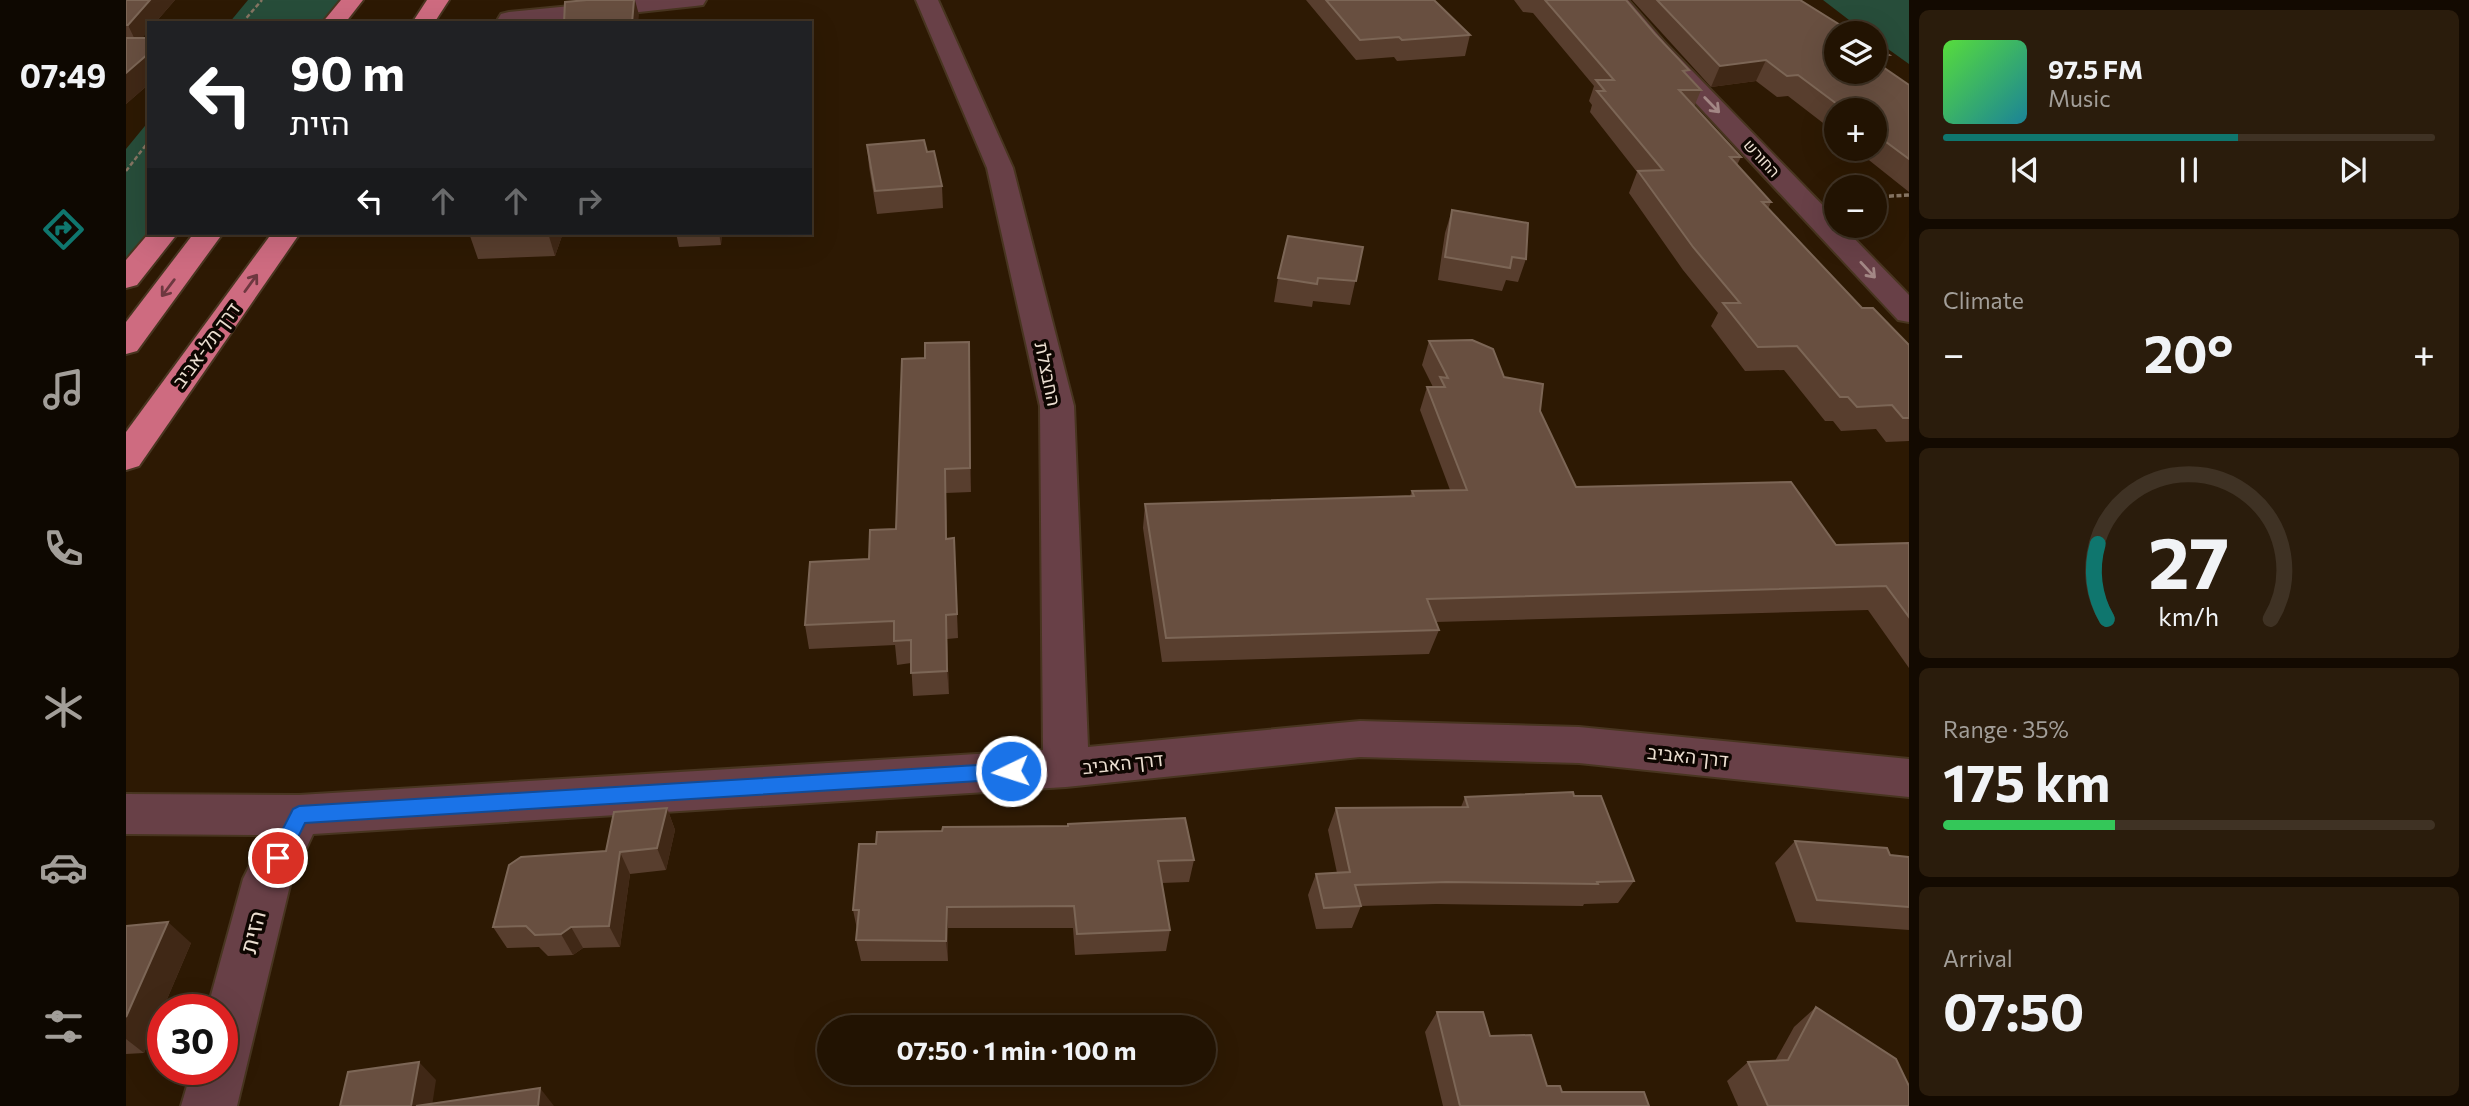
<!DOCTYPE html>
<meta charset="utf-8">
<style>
:root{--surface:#221302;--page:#2a1c0c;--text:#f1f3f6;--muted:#a29e99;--line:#3f3224;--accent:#0f766e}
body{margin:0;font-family:Commissioner,Heebo,sans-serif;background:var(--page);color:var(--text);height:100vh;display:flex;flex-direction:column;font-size:26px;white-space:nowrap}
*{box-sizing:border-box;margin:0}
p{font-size:23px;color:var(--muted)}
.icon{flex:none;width:38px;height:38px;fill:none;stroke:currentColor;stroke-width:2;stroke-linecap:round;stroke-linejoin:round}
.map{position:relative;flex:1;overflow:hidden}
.drawer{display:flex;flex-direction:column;gap:10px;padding:10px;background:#130a01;width:560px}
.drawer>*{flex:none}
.top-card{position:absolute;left:21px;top:21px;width:665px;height:214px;border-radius:0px;box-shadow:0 7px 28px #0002,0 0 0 2px var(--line);background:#202124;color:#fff;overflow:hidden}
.buttons{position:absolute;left:1698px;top:21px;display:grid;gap:14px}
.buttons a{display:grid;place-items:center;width:63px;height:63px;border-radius:50%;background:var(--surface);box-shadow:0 7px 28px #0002,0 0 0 2px var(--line);font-size:35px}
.speed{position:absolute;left:21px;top:994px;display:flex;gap:14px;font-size:35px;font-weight:700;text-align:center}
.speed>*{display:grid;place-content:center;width:91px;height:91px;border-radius:50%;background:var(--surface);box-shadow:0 7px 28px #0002,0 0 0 2px var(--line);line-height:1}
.speed .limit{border:10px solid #d22;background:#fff;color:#111}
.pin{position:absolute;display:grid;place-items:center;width:60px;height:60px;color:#fff;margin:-30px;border:4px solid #fff;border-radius:50%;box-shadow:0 2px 7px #0007}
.me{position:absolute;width:77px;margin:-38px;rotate:266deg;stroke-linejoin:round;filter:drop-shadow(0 0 5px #0008)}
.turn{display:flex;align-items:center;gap:24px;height:147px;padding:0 28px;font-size:32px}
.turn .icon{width:91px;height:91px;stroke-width:2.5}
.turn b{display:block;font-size:49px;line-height:60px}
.lanes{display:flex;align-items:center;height:66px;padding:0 28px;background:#0003;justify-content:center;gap:35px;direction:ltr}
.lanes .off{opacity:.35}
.big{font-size:52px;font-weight:700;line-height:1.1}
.drawer .tile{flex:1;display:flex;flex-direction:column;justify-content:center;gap:10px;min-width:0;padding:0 24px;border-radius:10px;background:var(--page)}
.drawer .dial{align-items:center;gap:0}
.dial svg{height:182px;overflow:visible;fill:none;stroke:var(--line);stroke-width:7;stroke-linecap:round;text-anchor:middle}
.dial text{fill:var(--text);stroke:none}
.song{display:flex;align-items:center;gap:21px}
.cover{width:84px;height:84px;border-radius:10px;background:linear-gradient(135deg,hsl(110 70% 55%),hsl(190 70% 35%))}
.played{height:7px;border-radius:4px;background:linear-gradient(90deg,var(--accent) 60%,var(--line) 60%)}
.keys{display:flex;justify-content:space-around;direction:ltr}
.heat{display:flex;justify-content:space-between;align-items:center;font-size:38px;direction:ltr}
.charge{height:10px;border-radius:5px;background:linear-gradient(90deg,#34c759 35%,var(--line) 0)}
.trip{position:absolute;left:691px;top:1015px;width:399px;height:70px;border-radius:35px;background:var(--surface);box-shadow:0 7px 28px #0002,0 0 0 2px var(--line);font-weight:700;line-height:70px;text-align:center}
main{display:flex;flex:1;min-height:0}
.tab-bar{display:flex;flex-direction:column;width:126px;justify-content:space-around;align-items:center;background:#0e0801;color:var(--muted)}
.tab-bar .icon{width:49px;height:49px}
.tab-bar .current{color:var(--accent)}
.tab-bar b{font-size:32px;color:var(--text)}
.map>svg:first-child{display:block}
.green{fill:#274d3a}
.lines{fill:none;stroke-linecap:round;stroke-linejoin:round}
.minor-casing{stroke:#483520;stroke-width:4}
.tertiary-casing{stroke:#483520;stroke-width:4}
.motorway-casing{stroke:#483520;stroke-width:4}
.path-far1{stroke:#867563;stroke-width:2.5;stroke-dasharray:4.5 2.5;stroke-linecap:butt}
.path{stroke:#867563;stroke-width:3.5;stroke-dasharray:5 2.5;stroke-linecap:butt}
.minor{fill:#684047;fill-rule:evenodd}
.tertiary{fill:#684047;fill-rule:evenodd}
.motorway{fill:#ce6b80;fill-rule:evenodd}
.wall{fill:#583e2e}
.shaded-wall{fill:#402816}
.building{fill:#684f40;stroke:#7c6656;stroke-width:2}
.oneway{stroke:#a38785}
.oneway2{stroke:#6e3840}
.route{fill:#1a73e8;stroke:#114b97;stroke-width:2}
.labels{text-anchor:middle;stroke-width:7;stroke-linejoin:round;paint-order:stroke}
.far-street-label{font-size:16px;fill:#ebded0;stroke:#0e0601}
.street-label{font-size:19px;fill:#ebded0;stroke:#0e0601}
.near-street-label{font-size:23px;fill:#ebded0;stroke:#0e0601}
</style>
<main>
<nav class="tab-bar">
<b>07:49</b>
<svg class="icon current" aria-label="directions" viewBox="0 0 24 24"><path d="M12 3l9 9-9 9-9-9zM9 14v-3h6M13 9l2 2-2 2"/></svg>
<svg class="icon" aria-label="music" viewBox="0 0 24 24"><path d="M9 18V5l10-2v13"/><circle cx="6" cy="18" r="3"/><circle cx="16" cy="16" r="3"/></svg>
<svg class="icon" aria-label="phone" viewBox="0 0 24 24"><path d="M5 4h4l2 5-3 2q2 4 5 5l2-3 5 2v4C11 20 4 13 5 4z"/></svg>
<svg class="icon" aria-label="climate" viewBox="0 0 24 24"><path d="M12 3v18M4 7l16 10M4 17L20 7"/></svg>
<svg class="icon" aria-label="car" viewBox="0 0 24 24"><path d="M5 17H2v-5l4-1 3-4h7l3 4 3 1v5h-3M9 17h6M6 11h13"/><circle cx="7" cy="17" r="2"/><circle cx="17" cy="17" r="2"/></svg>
<svg class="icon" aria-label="filters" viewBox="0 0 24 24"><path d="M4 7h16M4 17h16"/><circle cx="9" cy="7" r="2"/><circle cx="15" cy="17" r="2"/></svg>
</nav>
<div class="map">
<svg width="1783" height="1106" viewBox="0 0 1783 1106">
<rect width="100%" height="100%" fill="#2d1903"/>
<g class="green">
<polygon points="122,0 213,0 195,23 103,23"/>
<polygon points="1697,0 1783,0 1783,64 1748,39 1748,33 1740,33"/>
<polygon points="23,121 23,233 29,233 0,266 0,149"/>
</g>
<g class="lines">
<defs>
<g id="minor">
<polygon points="506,0 580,0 577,5 569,6 411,23 375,23 372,19 375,14 383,12"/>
<polygon points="790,0 812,0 887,168 948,406 962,747 1234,721 1453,727 1783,759 1783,797 1453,763 1234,757 940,787 187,834 165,881 111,1106 55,1106 66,1069 96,1069 96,1010 81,1010 117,879 139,835 0,834 0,794 173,795 917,750 914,406 861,168"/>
</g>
<polygon id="tertiary" points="1480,0 1502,0 1539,43 1710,219 1710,226 1716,226 1783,295 1783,322 1772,320 1523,53"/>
<g id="motorway">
<polygon points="215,0 237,0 219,23 196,23"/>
<polygon points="301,0 323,0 308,23 286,23"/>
<polygon points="23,233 52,233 11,285 0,288 0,260"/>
<polygon points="68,233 97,233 11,351 0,354 0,322"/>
<polygon points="146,233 174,233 13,466 0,470 0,432"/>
</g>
</defs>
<use href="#minor" class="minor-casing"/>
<use href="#tertiary" class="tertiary-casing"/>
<use href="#motorway" class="motorway-casing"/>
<g class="path-far1">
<polyline points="116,23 136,0"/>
<polyline points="0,171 23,141"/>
</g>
<polyline class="path" points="1748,197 1783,195"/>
<use href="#minor" class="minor"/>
<use href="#tertiary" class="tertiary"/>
<use href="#motorway" class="motorway"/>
</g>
<g class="wall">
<polygon points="0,0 49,0 29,23 23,23 23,30 16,38 23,38 23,84 0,104"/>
<polygon points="1180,0 1308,0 1344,35 1339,56 1271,61 1268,57 1230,60"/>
<polygon points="1388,0 1500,0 1561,75 1575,90 1568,107 1615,157 1611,165 1645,202 1642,209 1736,308 1783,345 1783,441 1760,442 1750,429 1715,431 1707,421 1699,421 1658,370 1619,371 1585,326 1592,313 1557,270 1503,193 1511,172 1464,112 1466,105 1463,101 1468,86 1407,13 1397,12"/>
<polygon points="1506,0 1674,0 1748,72 1748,46 1763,55 1757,67 1783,85 1783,192 1729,149 1748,149 1748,110 1710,110 1710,133 1662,96 1651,97 1630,81 1585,87"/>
<polygon points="741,145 801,152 816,186 817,208 751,214 743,167"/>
<polygon points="1326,210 1400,259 1392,282 1380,280 1376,291 1312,280 1319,233"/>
<polygon points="437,233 429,256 352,259 344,236"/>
<polygon points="550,233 596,233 595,245 553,247"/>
<polygon points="1237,247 1224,305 1187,301 1186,307 1148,302 1152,278"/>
<polygon points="1303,341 1378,377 1414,411 1450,487 1710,545 1783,543 1783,668 1742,610 1310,622 1313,630 1303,654 1036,662 1017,528 1019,504 1284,496 1286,491 1324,490 1294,410 1301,387 1307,387 1296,365"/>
<polygon points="844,365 845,492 820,493 821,539 828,538 832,638 821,639 823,694 787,696 785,663 771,665 769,645 683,649 679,625 743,559 770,529"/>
<polygon points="1448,796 1508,881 1492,903 1458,904 1457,906 1310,904 1235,906 1226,928 1190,929 1182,895 1190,874 1211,873 1202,830 1210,808 1335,807 1339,797"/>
<polygon points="541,808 549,830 540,870 504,874 494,947 457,948 447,955 422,956 413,947 381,948 367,927"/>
<polygon points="1669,841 1783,857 1783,930 1670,922 1649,863"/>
<polygon points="733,844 1068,860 1063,882 1036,883 1044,930 1040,951 949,955 947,928 822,928 822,961 735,961 730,940 731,929 727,910"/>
<polygon points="0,926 65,943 18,1053 0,1054"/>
<polygon points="1690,1007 1783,1106 1612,1106 1601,1081 1622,1062 1649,1061 1668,1027"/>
<polygon points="1311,1012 1364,1036 1421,1086 1436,1092 1523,1106 1317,1106 1299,1032"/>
</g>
<g class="shaded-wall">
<polygon points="24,0 49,0 29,23 23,23 23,30 11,44 2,25"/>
<polygon points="508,0 509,0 513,15 512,23 506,23"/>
<polygon points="23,53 23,84 0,104 0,73"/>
<polygon points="1640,60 1630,81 1585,87 1594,66"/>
<polygon points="422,233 437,233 429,256"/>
<polygon points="593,233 596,233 595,245"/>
<polygon points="843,342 844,365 845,492 844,468"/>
<polygon points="819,469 820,493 821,563 820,539"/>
<polygon points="820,615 821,639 823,694 821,671"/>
<polygon points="541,808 549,830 540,870 531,848"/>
<polygon points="494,852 504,874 494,947 483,926"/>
<polygon points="821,907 822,928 822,961 820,941"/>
<polygon points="42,922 65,943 18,1053 0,1039 0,1017"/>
<polygon points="445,927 457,948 447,955 435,934"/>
<polygon points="293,1062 310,1080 306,1106 285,1106"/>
<polygon points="414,1088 428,1106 412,1106"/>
</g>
<g class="building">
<polygon points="0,0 24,0 2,25 0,25"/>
<polygon points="461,0 508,0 506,23 438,23 439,2"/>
<polygon points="1200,0 1308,0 1344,35 1276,40 1273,37 1234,40"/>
<polygon points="1419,0 1500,0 1529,34 1563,70 1557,71 1575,90 1553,90 1615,157 1604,157 1645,202 1636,202 1736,308 1747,308 1783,345 1783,418 1777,418 1766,405 1731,407 1722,397 1714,397 1671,346 1632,347 1597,303 1614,303 1567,247 1512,171 1537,170 1471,91 1479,91 1470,80 1488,80"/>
<polygon points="1531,0 1674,0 1727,33 1710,33 1710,72 1748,72 1748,61 1783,85 1783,159 1748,133 1748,110 1719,110 1672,75 1661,76 1640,60 1594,66"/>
<polygon points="0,38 23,38 23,53 0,73"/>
<polygon points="1748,46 1763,55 1748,56"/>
<polygon points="798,140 801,152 808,151 816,186 749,191 741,145"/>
<polygon points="1326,210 1402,223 1400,259 1386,257 1384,268 1319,257"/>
<polygon points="345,233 422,233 344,236"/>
<polygon points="1162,236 1237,247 1230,281 1192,278 1191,284 1152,278"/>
<polygon points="1346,340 1367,349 1378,377 1417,384 1414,411 1450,487 1665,482 1710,545 1783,543 1783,617 1760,586 1301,599 1313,630 1040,638 1019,504 1288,496 1286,491 1341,490 1301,387 1319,387 1314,377 1322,378 1303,341"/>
<polygon points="843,342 844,468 819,469 820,539 828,538 831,614 820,615 821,671 785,673 785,640 768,641 768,621 679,625 684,562 743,559 744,530 770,529 776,359 799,358 799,343"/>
<polygon points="1447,792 1448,796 1475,796 1508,881 1471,882 1472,884 1321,882 1229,885 1235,906 1198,908 1190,874 1224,872 1210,808 1342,807 1339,797"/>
<polygon points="541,808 531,848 494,852 483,926 445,927 435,934 409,935 400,926 367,927 383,865 395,857 480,851 488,812"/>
<polygon points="1059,818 1068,860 1032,861 1044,930 951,934 948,906 821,907 820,941 730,940 733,910 727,910 733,844 750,844 751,832 816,831 817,827 942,826 942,824"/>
<polygon points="1669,841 1761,848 1764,855 1783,857 1783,907 1691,900"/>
<polygon points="42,922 0,1017 0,926"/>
<polygon points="1690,1007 1770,1059 1783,1086 1783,1106 1642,1106 1622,1062 1662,1060"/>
<polygon points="1311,1012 1357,1012 1364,1036 1405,1035 1421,1086 1434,1086 1436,1092 1518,1092 1523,1106 1334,1106"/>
<polygon points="293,1062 285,1106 214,1106 222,1072"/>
<polygon points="414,1088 412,1106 290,1106"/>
</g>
<defs><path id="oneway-shaft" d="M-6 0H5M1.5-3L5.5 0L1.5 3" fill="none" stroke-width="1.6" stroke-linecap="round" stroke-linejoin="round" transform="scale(1.75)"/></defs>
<g class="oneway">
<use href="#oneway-shaft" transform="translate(1586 105) rotate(46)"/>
<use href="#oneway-shaft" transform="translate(1742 270) rotate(47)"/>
</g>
<g class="oneway2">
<use href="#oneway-shaft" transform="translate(125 283) rotate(-54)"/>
<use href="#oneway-shaft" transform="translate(42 288) rotate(127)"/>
</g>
<polygon class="route" points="885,763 892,766 895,771 892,777 885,779 179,823 159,864 152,866 145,864 142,858 167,809 173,806"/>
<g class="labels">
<g class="far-street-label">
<text transform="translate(1636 158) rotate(47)" y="6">החורש</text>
</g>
<g class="street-label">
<text transform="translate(80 345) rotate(-54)" y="7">דרך תל-אביב</text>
<text transform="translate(922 374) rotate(78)" y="7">החבצלת</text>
<text transform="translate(1562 756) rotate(6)" y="7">דרך האביב</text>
<text transform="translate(997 763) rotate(-6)" y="7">דרך האביב</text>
</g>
<g class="near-street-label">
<text transform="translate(127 932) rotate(-76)" y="8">הזית</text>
</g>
</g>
</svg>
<div class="buttons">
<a><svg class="icon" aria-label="layers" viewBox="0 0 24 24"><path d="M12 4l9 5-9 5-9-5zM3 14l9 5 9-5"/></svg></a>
<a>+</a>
<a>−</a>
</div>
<div class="speed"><div class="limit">30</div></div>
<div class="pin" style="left:152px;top:858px;background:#d93025"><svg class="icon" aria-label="arrive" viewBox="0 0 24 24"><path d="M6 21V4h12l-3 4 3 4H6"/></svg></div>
<svg class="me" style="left:885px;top:771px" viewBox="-20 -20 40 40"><circle r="17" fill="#1a73e8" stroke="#fff" stroke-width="3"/><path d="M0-11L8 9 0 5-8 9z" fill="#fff"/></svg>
<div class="trip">07:50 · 1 min · 100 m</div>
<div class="top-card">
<div class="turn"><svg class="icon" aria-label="left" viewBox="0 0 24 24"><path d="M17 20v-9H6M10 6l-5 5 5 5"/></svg><div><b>90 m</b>הזית</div></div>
<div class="lanes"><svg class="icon" aria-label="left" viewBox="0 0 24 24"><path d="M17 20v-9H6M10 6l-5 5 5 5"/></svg><svg class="icon off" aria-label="ahead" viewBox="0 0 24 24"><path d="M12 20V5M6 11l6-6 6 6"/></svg><svg class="icon off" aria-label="ahead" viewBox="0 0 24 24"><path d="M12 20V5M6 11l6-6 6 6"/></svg><svg class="icon off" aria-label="right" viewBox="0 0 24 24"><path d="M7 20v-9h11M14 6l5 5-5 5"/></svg></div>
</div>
</div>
<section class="drawer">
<div class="tile">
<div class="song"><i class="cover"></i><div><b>97.5 FM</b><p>Music</p></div></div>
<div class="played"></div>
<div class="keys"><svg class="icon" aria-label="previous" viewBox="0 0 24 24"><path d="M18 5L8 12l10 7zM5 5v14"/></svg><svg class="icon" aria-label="pause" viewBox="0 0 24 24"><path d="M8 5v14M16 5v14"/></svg><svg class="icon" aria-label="next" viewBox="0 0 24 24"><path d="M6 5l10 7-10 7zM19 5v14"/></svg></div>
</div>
<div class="tile"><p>Climate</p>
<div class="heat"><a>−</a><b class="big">20°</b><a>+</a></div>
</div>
<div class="tile dial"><svg viewBox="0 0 100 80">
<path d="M14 69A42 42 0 1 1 86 69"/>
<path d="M14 69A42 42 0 0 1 10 36" stroke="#0f766e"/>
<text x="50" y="56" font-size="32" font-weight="700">27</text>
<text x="50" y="72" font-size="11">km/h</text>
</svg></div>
<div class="tile"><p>Range · 35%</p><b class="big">175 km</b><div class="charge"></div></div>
<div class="tile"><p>Arrival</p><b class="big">07:50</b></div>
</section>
</main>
